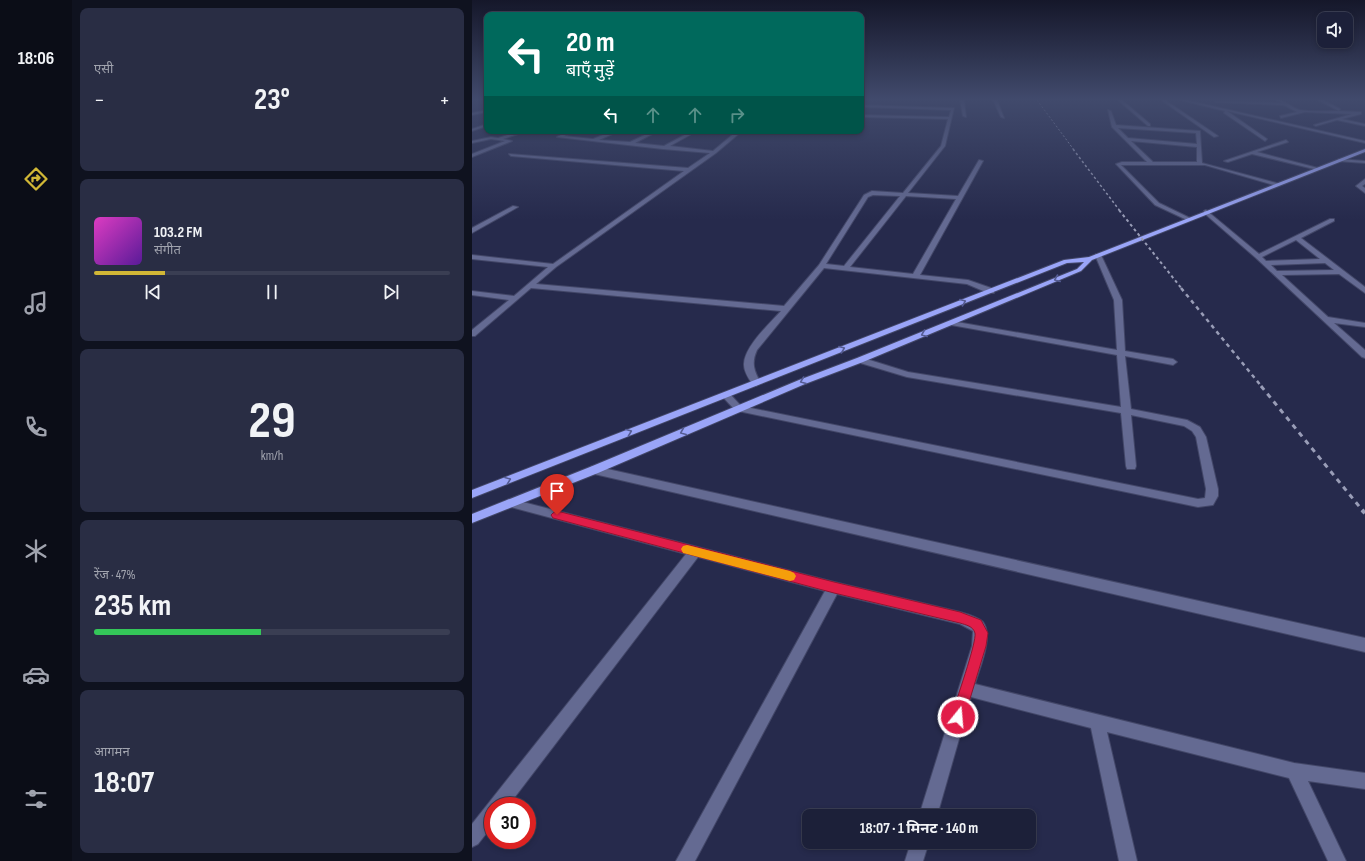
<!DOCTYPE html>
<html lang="hi">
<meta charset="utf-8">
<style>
:root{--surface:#1c2039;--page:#292d44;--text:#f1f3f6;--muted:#a0a3ae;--line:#3a3e53;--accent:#d1b736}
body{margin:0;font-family:"Sofia Sans Condensed","Noto Sans Devanagari",sans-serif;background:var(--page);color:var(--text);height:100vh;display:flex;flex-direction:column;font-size:15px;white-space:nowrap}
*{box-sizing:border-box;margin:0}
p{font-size:13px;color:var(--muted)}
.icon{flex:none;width:22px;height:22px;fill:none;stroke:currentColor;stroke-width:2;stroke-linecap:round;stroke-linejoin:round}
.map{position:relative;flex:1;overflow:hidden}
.panel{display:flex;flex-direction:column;gap:8px;padding:8px;background:#0f121f;width:400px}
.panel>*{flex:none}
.hud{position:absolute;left:12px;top:12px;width:380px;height:122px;border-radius:8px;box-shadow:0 2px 6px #0003,0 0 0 1px var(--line);background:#00695c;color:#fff;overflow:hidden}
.controls{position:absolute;left:845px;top:12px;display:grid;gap:8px}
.controls a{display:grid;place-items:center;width:36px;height:36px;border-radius:8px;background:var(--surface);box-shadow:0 2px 6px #0003,0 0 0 1px var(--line);font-size:20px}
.speed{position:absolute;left:12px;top:797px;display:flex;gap:8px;font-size:20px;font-weight:700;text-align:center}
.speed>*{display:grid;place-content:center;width:52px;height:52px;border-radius:50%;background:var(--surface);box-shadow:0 2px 6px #0003,0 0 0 1px var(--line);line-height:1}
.speed .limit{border:6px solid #d22;background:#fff;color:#111}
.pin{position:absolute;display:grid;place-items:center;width:34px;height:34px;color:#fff;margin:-41px -17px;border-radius:50% 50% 50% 0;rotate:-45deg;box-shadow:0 0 4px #0007}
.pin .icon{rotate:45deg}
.me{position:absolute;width:44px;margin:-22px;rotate:17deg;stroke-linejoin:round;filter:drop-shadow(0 0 3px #0008)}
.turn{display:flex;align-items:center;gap:14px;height:84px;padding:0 16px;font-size:18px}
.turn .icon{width:52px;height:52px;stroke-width:2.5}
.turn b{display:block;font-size:28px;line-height:34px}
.lanes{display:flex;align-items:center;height:38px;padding:0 16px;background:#0003;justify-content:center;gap:20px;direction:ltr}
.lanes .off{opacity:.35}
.big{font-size:30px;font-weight:700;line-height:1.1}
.panel .card{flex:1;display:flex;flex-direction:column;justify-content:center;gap:6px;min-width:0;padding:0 14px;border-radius:8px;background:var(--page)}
.panel .dial{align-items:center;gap:0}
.dial b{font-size:52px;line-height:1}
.song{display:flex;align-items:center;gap:12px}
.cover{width:48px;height:48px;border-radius:6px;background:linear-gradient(135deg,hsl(310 70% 55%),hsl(270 70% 35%))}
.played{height:4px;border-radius:2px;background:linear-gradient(90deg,var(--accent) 20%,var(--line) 20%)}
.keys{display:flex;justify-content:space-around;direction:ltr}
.heat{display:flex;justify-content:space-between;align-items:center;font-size:22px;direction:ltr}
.charge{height:6px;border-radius:3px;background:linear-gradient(90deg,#34c759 47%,var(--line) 0)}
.trip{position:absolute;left:330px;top:809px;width:234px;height:40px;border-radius:8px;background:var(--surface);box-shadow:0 2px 6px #0003,0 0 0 1px var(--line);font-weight:700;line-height:40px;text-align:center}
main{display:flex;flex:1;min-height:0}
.tab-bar{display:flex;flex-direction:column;width:72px;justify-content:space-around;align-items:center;background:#0b0d17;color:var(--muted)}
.tab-bar .icon{width:28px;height:28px}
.tab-bar .selected{color:var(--accent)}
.tab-bar b{font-size:18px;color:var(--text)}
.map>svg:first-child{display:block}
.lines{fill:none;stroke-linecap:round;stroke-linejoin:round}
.minor-casing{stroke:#434768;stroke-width:2}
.major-casing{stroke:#434768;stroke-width:2}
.minor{fill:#646a92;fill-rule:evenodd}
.major{fill:#9aa5f8;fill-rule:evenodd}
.rail-far5{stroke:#999db7;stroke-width:1;stroke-dasharray:2 2;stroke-linecap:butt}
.rail-far4{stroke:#999db7;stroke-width:1.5;stroke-dasharray:2.5 2.5;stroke-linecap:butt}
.rail-far3{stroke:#999db7;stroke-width:2;stroke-dasharray:3 3;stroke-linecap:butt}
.rail-far2{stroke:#999db7;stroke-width:2.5;stroke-dasharray:4 4;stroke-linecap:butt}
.rail-far1{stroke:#999db7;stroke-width:3;stroke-dasharray:5 5;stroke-linecap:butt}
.rail{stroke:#999db7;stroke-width:4;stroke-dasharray:6 6;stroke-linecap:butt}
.oneway{stroke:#555c93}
.route{fill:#e11d48;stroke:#92132f}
.slow{fill:#f59e0b}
</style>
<main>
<nav class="tab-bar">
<b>18:06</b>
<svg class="icon selected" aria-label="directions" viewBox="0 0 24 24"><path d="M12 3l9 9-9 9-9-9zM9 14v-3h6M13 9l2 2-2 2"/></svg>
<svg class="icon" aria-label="music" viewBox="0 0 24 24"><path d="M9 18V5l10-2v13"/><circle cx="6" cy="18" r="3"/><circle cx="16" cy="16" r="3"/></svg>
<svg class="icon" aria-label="phone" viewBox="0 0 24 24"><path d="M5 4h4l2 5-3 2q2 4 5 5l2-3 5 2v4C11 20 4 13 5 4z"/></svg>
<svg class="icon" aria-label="climate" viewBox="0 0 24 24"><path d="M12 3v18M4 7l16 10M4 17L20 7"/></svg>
<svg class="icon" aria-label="car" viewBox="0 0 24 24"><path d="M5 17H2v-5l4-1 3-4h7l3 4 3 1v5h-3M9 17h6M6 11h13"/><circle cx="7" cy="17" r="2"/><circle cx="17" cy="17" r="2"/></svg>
<svg class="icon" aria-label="filters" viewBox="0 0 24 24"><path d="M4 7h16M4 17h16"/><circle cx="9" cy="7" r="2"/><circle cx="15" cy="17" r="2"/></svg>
</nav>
<section class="panel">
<div class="card"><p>एसी</p>
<div class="heat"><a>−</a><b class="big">23°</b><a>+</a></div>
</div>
<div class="card">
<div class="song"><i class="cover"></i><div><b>103.2 FM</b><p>संगीत</p></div></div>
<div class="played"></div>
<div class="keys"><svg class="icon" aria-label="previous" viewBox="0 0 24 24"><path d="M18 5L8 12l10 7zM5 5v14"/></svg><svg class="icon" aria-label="pause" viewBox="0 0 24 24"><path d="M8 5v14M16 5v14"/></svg><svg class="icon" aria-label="next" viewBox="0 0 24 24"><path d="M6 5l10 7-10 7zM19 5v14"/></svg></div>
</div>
<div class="card dial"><b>29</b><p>km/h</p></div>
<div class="card"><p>रेंज · 47%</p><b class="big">235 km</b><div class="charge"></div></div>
<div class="card"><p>आगमन</p><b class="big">18:07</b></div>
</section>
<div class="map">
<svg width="893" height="861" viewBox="0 0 893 861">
<rect width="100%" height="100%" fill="#262a4c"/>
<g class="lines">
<defs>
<g id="minor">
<polygon points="488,100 492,100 494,117 491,116"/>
<polygon points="521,100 525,100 532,118 529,117"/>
<polygon points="646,100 650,100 678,124 678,126 676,126"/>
<polygon points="689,100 693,100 746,136 742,137"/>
<polygon points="708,100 714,100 893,141 893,143 755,111 795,139 793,141 752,113 753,111"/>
<path d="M805,100C814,100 819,108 828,110C839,112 855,111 867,111L846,100H851L868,109L867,111L889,112V114L870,119L893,124V126L865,120L844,126L842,125L880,114L833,112L809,118L808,116L825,112L812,105L744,102L809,103Z"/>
<path d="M389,105L482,108L473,146L436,193L486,196L507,160L511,161L448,275L496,280L522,289V293H516L495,284L352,268L285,350C279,363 282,371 289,383L284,386L281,385C277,379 272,372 272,365C271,348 298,323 309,311L59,288L3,336H0V330L37,300L0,295V291L42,296L76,267L0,259V255L81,264L212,171L39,156L37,154L216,168L238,153L191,149L85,137L97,131H103L92,136L121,139L141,131H147L127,140L158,142L181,131H186L163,143L192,146L220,131H225L198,146L241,151L265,131H270L244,153L84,267L64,284L312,306L347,265L392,195L400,191L431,193L469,146L476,119L389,117V115L477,117L479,110L389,107ZM401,195L428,196L372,266L354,264L396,197ZM434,196L484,199L441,274L378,267Z"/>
<polygon points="15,110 15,112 0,115 0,113"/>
<path d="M636,110L639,111L644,125L728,131L730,163L808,184L805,186L733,165H649L687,203L720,219L715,220L683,205L644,164L650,162H675L640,127ZM646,128L724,133L725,144L656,138ZM659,141L725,147V162H681Z"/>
<polygon points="15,124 15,126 0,131 0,129"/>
<polygon points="48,131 55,131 31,139 40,141 0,157 0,154 33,141 19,139 0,143 0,141 19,137 26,138"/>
<polygon points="814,140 816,142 785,152 846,168 846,170 780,154 756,162 752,161"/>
<polygon points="867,159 893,161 893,163 865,161"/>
<polygon points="893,179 893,184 890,186 893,188 893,193 884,186"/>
<polygon points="41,206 46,207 0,233 0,228"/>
<path d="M734,210L787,254L858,219H862V221L829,238L893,287V293L867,274L810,275L856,317L893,323V327L862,323L893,350V358L890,357L784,258L732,213V211ZM824,240L848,259L794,261L790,257ZM853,263L862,270L805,271L799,265Z"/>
<polygon points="624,254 629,255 650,300 653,351 701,359 705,362 701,365 653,356 659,409 715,420 728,427 734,437 746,489 746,496 741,505 726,507 266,411 263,410 249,395 251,393 257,393 269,406 726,499 733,498 734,489 724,437 720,431 712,426 659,415 664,466 663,469 655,469 654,466 649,413 435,377 385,362 384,360 388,357 436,372 649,407 645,355 479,325 475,323 479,321 645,350 642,300 623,255"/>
<polygon points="122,466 893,638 893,652 118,473 117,470 118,467"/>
<path d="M39,499L362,582L488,612C495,614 506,617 511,622C522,636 507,669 503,684L822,763L893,773V789L836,781L874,861H856L817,778L635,732L665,861H647L619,728L499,697L465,816H447L500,646L501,631L488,624L365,594L223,861H204L353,591L226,557L36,806H21V825L6,844L0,847V824L214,554L35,506L33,503L35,500Z"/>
<polygon points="439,842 457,842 451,861 433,861"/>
</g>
<polygon id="major" points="893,149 893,152 620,260 609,271 391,362 333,384 126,473 0,523 0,514 118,467 327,380 385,358 605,269 612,262 595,263 0,498 0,490 592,260 617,257"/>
</defs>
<use href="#minor" class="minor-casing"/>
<use href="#major" class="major-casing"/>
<use href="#minor" class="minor"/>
<use href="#major" class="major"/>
<polyline class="rail-far5" points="565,100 602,150"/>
<polyline class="rail-far4" points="601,149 648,211"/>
<polyline class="rail-far3" points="647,210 710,289"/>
<polyline class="rail-far2" points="709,288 790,387"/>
<polyline class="rail-far1" points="789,386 891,511"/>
<polyline class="rail" points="890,510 893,513"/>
</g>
<defs><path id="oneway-chevron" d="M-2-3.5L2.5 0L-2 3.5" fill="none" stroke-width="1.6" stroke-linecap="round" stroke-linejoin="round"/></defs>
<g class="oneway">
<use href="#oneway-chevron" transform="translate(585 279) rotate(158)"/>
<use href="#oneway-chevron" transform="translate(491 302) rotate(-21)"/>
<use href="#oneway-chevron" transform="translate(452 334) rotate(158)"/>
<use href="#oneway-chevron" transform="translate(370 349) rotate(-21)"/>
<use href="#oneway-chevron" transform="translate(331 381) rotate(159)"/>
<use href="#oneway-chevron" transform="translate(157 432) rotate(-21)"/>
<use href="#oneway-chevron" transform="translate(211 432) rotate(157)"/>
<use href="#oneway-chevron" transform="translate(36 480) rotate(-21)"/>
</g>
<linearGradient id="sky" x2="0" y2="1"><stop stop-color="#15172a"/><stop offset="0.45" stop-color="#414a6c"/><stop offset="1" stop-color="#414a6c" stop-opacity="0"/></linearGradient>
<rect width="893" height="220" fill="url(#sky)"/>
<path class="route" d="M85,511L362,582L488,612L509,620L516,633L514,646L491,722L486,724L482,722L479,717C483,704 505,642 503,633C501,626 494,625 488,623L362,593L81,518L79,515L81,513Z"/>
<polygon class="slow" points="215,545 318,571 322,573 324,576 322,580 318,581 215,554 211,553 209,549 211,546"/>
</svg>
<div class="controls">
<a><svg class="icon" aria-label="sound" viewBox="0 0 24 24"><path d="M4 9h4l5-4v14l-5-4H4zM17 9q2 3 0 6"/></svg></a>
</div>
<div class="speed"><div class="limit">30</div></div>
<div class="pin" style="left:85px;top:515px;background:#d93025"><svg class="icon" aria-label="arrive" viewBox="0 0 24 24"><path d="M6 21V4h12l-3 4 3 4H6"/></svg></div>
<svg class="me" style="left:486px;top:717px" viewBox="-20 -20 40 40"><circle r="17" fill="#e11d48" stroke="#fff" stroke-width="3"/><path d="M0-11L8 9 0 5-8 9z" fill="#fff"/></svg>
<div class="trip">18:07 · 1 मिनट · 140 m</div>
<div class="hud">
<div class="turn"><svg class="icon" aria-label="left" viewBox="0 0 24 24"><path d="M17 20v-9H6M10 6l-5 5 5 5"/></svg><div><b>20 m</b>बाएँ मुड़ें</div></div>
<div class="lanes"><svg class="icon" aria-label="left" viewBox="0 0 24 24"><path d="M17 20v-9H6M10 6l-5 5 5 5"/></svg><svg class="icon off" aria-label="ahead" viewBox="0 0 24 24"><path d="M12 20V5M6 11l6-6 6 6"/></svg><svg class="icon off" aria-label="ahead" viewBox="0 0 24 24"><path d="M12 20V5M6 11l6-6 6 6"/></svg><svg class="icon off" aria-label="right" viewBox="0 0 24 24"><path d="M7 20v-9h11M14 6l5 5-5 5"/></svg></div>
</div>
</div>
</main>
